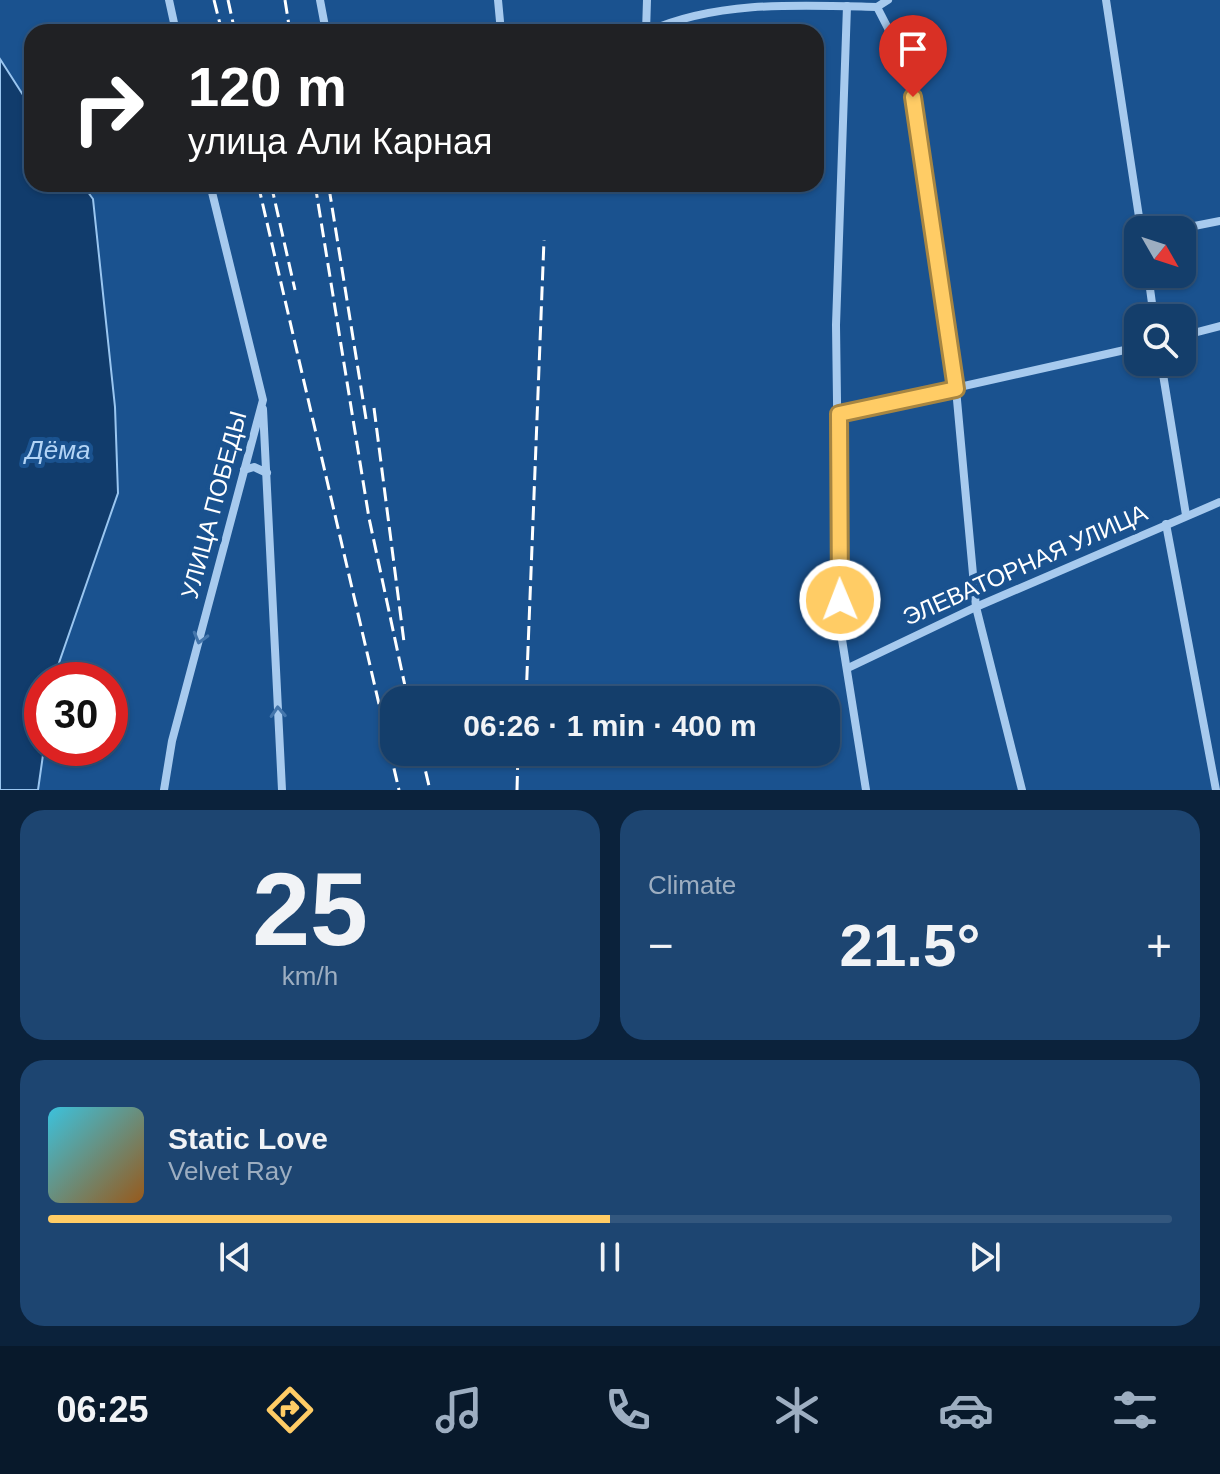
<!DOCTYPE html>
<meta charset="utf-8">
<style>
:root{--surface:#143e6b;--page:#1d4571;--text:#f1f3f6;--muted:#9daec1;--line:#33577e;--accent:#ffcc65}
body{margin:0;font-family:Helvetica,sans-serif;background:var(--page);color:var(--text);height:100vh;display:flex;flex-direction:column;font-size:30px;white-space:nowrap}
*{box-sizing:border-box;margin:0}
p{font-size:26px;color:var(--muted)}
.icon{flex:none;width:44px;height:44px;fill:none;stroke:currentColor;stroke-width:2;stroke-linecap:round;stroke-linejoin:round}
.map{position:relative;height:790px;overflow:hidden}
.details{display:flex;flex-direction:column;gap:20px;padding:20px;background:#0b223b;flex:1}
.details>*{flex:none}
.top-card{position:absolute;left:24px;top:24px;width:800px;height:168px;border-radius:24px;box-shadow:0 2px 6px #0004,0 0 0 2px var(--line);background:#202124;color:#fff;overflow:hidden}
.needle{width:52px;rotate:129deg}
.buttons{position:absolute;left:1124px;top:216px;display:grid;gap:16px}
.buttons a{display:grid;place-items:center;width:72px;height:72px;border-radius:16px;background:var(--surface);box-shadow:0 2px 6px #0004,0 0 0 2px var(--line);font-size:40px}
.speed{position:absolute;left:24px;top:662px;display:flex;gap:16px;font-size:40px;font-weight:700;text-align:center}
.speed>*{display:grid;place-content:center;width:104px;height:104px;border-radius:50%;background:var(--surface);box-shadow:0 2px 6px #0004,0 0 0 2px var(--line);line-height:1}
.speed .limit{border:12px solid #d22;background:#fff;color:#111}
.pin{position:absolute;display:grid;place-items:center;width:68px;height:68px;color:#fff;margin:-82px -34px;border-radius:50% 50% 50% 0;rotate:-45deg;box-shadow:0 0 8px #0007}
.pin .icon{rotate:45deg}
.me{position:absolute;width:88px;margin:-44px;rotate:359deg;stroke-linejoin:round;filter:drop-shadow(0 0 6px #0008)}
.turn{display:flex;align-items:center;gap:28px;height:168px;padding:0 32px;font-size:36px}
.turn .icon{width:104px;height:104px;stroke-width:2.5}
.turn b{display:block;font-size:56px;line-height:68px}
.big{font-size:60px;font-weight:700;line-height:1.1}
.details .tile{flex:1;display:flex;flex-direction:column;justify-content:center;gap:12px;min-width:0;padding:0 28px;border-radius:24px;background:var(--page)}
.details .dial{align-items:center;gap:0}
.dial b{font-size:104px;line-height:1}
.song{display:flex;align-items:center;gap:24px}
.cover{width:96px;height:96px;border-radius:12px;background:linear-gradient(135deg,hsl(190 70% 55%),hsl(30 70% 35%))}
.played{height:8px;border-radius:4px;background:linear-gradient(90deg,var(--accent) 50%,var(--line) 50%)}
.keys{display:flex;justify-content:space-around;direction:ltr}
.heat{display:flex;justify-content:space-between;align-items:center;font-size:44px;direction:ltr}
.details .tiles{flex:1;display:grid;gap:20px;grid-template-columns:1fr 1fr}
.tile:last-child{grid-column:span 2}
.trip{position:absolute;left:380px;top:686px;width:460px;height:80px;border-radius:24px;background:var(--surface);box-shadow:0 2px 6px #0004,0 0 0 2px var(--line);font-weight:700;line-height:80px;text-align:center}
.tabs{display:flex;height:128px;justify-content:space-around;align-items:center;background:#08192b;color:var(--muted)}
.tabs .icon{width:56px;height:56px}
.tabs .current{color:var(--accent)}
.tabs b{font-size:36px;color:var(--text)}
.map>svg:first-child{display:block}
.water{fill:#113c6c;stroke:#9ac6f0;stroke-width:2}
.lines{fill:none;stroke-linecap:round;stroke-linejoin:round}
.street{stroke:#a7caee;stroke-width:8}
.rail{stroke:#fff;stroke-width:3;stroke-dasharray:14 6;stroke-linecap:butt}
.oneway{stroke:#4476ac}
.route-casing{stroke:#a68542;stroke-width:20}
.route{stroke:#ffcc65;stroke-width:14}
.labels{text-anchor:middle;stroke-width:8;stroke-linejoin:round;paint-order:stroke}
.street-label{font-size:24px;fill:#fff;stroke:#1a528f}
.water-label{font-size:26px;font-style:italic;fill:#b3d4f5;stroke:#1a528f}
</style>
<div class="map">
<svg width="1220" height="790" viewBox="0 0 1220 790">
<rect width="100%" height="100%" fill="#1a528f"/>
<polygon class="water" points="0,59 32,109 32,184 82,184 93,199 115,407 118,493 53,680 42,680 44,748 38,790 0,790"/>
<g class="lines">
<g class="street">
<polyline points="169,0 176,32"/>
<polyline points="320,0 326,32"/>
<polyline points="498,0 501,32"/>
<polyline points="1106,0 1141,230"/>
<polyline points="847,6 836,325 840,627 866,790"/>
<polyline points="877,7 908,67 956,389 976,607 1022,790"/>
<polyline points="646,32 647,0"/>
<path d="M647,32C717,0 802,5 877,7L888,0"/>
<polyline points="1174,230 1220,221"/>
<polyline points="1148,274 1154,318"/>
<polyline points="1182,336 1220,326"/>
<polyline points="1161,362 1186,515"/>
<polyline points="263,409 282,790"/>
<polyline points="839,414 1138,347"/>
<polyline points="244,470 254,467 267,473"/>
<polyline points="1166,524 1216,790"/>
<polyline points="848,668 976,607 1220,502"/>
<polyline points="164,790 172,741 263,400 210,184"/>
</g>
<g class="rail">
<polyline points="214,0 222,32"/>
<polyline points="228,0 235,32"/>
<polyline points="285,0 290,32"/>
<polyline points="258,184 399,790"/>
<polyline points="271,184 295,290"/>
<polyline points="315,184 369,518 408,700"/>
<polyline points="329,188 367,425"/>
<polyline points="374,408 404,642"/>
<polyline points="526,700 544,240"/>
<polyline points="421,752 430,790"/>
<polyline points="517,790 518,752"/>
</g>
</g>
<defs><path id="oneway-chevron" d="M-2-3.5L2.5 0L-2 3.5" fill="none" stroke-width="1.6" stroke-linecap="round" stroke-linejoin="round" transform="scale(2)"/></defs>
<g class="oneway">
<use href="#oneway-chevron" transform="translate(200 638) rotate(105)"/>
<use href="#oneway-chevron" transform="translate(278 712) rotate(-93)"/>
</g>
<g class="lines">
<defs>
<polyline id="route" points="840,600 839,414 956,389 913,97"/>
</defs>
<use href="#route" class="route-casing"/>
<use href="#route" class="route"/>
</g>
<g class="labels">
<g class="street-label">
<text transform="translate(214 505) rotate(-75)" y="8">УЛИЦА ПОБЕДЫ</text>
<text transform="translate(1025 565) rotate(-24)" y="8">ЭЛЕВАТОРНАЯ УЛИЦА</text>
</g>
<g class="water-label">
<text x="58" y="459">Дёма</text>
</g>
</g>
</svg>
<div class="buttons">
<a><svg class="needle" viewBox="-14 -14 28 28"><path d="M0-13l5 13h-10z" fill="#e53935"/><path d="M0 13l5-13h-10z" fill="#9daec1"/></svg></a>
<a><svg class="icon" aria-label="search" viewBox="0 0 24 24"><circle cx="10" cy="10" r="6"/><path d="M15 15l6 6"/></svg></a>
</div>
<div class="speed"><div class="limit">30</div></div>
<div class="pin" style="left:913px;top:97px;background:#d93025"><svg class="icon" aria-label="arrive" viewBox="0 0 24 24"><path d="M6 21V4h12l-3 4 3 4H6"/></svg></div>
<svg class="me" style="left:840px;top:600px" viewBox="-20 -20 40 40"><circle r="17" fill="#ffcc65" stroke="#fff" stroke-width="3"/><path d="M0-11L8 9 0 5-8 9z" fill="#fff"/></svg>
<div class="trip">06:26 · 1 min · 400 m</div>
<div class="top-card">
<div class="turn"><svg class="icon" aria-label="right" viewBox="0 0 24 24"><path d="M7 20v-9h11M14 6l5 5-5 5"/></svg><div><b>120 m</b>улица Али Карная</div></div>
</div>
</div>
<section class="details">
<div class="tiles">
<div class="tile dial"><b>25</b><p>km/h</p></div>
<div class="tile"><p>Climate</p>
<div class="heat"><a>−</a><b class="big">21.5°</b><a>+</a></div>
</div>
<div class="tile">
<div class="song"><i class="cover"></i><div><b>Static Love</b><p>Velvet Ray</p></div></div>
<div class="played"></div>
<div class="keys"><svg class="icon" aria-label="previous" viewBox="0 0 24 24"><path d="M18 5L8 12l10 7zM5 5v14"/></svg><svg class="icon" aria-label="pause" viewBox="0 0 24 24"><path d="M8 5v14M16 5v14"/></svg><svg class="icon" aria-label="next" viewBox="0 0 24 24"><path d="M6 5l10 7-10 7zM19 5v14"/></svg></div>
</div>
</div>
</section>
<nav class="tabs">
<b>06:25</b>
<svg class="icon current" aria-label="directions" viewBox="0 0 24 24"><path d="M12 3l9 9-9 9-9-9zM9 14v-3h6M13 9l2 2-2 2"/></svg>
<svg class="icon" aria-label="music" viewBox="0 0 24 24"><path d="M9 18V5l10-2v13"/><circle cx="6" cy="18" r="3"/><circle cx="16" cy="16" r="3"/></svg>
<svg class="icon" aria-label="phone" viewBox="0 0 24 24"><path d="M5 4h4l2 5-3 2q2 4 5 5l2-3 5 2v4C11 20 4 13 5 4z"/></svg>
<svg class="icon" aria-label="climate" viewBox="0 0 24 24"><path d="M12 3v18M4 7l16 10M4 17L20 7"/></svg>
<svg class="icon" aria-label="car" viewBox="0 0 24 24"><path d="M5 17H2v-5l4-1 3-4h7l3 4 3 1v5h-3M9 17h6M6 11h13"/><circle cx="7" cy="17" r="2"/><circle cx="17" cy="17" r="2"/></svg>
<svg class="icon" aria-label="filters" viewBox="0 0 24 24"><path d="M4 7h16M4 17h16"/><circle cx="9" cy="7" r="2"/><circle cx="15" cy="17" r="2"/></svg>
</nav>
